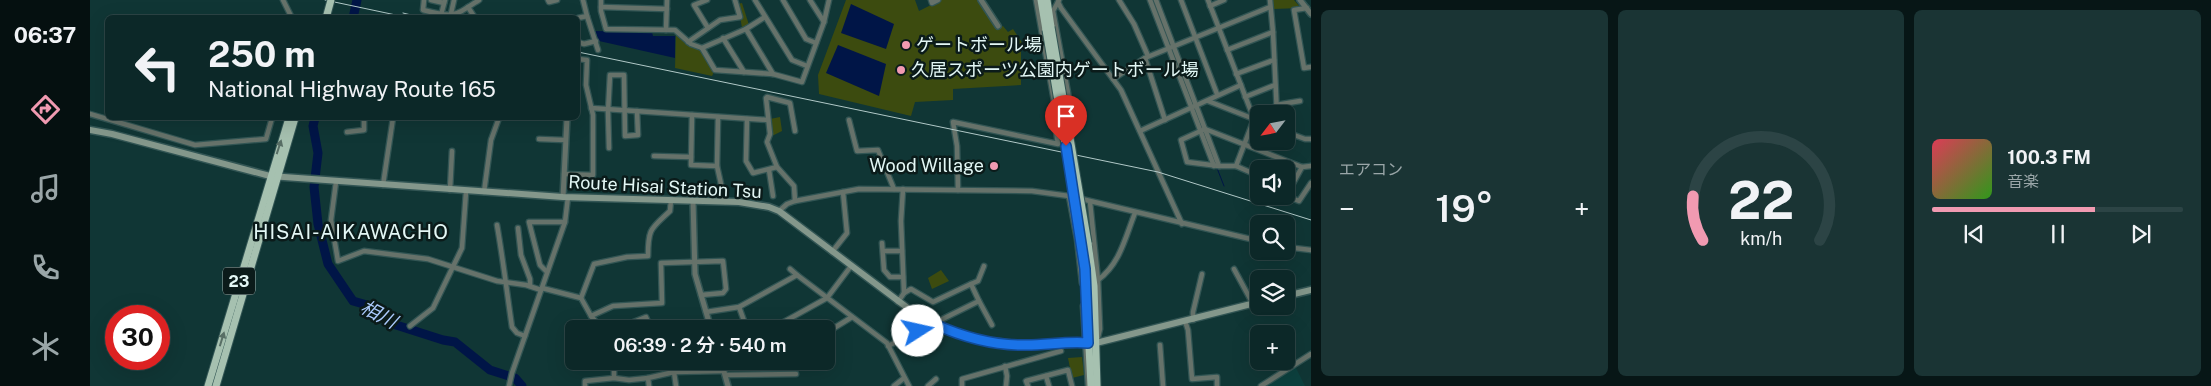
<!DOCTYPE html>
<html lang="ja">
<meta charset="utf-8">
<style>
:root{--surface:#0c2828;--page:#1a3434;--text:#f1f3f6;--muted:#9aa6a8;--line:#2c4445;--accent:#f19ab1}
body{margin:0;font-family:"Public Sans","Noto Sans JP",sans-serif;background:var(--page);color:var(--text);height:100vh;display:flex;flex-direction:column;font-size:19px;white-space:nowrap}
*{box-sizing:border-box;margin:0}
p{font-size:16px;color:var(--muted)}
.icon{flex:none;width:28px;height:28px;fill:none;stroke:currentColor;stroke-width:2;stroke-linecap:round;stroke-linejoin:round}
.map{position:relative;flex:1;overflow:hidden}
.details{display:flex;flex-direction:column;gap:10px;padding:10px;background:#071616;width:900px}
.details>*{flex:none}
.banner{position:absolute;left:15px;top:15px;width:475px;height:105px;border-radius:8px;box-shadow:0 5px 20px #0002,0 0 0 1px var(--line);background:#0c2828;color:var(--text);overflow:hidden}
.needle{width:32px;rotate:238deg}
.controls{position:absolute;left:1160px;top:105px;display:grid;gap:10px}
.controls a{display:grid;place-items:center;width:45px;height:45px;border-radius:8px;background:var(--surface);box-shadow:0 5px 20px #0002,0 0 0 1px var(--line);font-size:25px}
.speed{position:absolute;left:15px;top:305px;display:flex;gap:10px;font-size:25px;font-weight:700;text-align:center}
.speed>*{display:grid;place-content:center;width:65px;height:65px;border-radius:50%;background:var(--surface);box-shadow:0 5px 20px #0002,0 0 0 1px var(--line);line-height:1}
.speed .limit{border:8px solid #d22;background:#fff;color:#111}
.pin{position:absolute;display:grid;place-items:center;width:42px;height:42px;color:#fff;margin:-51px -21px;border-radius:50% 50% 50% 0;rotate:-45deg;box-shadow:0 0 5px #0007}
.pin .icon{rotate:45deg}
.me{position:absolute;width:55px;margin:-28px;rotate:80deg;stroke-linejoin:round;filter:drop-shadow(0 0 4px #0008)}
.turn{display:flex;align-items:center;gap:18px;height:105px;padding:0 20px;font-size:22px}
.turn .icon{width:65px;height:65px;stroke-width:2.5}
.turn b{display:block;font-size:35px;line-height:42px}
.big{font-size:38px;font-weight:600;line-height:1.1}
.details .widget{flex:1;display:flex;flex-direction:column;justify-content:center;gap:8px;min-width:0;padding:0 18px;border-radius:8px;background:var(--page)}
.details .dial{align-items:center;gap:0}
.dial svg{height:130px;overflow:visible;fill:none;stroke:var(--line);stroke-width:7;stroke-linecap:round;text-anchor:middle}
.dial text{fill:var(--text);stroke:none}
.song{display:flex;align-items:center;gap:15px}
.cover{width:60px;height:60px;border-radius:8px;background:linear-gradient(135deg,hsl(350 70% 55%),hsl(110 70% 35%))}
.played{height:5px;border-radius:2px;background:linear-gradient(90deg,var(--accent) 65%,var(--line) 65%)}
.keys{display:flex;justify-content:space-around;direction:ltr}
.heat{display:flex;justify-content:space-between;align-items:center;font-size:28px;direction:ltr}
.details .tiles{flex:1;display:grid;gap:10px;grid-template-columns:repeat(3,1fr)}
.trip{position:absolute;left:475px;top:320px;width:270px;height:50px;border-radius:8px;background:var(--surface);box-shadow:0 5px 20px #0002,0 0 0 1px var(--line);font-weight:600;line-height:50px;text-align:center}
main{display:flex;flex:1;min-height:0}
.tab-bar{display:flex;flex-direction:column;width:90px;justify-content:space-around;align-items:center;background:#051010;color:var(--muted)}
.tab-bar .icon{width:35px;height:35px}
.tab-bar .on{color:var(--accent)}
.tab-bar b{font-size:22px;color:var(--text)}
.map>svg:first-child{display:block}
.built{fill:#0c403e}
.green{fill:#3c4b0f}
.water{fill:#001547}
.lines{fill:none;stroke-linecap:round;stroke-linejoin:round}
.stream{stroke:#001547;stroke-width:1}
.river{stroke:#001547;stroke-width:9}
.minor-casing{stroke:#325554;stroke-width:7}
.tertiary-casing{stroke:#325554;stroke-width:8}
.secondary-casing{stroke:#325554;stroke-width:9}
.trunk-casing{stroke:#325554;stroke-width:9}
.minor{stroke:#66726a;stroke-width:4.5}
.tertiary{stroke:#66726a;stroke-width:5}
.secondary{stroke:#84978b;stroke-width:6}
.trunk{stroke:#a6c1b0;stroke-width:7}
.rail{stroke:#b1c9c8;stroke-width:1}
.trunk-bridge-casing{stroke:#325554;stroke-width:9;stroke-linecap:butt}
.trunk-bridge{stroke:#a6c1b0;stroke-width:7}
.oneway{fill:#586e65}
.route-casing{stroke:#114b97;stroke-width:12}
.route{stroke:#1a73e8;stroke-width:9}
.poi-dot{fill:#f19ab1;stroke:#0b1b1a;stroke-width:2}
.labels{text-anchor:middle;stroke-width:5;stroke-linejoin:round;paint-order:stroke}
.shield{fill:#0b1b1a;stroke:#a2b5b3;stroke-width:1}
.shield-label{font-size:16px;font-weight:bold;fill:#e3f7f5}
.poi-label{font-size:18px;fill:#e3f7f5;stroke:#0b1b1a;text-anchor:start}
.street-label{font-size:18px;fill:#e3f7f5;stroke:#0b1b1a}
.water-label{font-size:19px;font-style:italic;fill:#abcafc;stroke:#0b1b1a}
.quarter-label{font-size:20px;letter-spacing:1px;fill:#e3f7f5;stroke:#0b1b1a}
</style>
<main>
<nav class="tab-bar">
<b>06:37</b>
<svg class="icon on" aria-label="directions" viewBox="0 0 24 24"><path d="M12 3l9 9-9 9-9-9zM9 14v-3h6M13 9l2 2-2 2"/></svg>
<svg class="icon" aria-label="music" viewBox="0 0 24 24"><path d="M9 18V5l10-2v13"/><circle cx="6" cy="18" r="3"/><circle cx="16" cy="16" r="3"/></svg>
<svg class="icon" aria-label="phone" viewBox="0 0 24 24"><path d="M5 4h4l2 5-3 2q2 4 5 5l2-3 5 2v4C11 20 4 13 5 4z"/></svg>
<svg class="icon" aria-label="climate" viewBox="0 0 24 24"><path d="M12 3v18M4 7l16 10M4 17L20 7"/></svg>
</nav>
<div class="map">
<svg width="1221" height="386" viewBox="0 0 1221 386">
<rect width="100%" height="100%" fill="#103635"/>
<polygon class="built" points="1205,366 1215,386 1175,386"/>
<g class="green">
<polygon points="756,0 825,0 829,11 851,0 888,0 906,28 913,26 918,32 923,29 933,44 931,48 931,85 863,89 863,100 825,102 821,116 729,94 728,75"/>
<polygon points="1182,0 1204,0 1211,8 1183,9"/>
<polygon points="652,3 659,25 652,28 648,4"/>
<polygon points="586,33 599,46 610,49 624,72 622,76 585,68"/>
<polygon points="690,117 692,131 682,136 680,119"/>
<polygon points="851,270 859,281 842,289 838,278"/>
<polygon points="705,318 712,329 685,329"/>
<polygon points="992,357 994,375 982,378 978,358"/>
</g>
<g class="water">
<polygon points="761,4 804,24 796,49 751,33"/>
<polygon points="505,31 562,32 563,36 585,36 585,58 509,41"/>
<polygon points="748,45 796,64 789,96 736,73"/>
</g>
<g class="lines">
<g class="stream">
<polyline points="1062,0 1065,8"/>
<polyline points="1082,51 1112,129"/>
<polyline points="1114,133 1126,164"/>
<polyline points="1127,168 1134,186"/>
</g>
<g class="river">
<polyline points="263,18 267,0"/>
<polyline points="225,118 223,126 228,153 224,187 228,224 238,264 263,301 277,305 303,324 353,340 365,342 400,370 425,378 432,386"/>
</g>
<defs>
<g id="minor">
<polyline points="193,0 202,18"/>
<path d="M334,0L333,10C364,18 363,17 389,0"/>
<polyline points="341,0 354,3"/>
<polyline points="458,0 459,2 467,0"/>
<polyline points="511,0 511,11 516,29 585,30 601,44 612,48 625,70 683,74 712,82 734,22 739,0"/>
<polyline points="617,0 604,5 618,28"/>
<polyline points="665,0 702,60 717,66"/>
<polyline points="693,0 716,39 726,43"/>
<polyline points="720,0 734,22"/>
<polyline points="841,0 842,3 848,0"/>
<polyline points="969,0 968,2 971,8 1031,90 1092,224"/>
<polyline points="1029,0 1044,24 1058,56"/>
<polyline points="1060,0 1124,166"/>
<polyline points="1066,0 1129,166 1146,166 1164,119 1118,0"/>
<polyline points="1091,0 1127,94"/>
<polyline points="1180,0 1183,32 1187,114"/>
<polyline points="968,2 963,11 985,131 978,130"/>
<polyline points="1120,6 1134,0"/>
<polyline points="378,7 385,18"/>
<polyline points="511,7 577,9"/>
<polyline points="1217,8 1204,10 1214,68 1221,67"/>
<polyline points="351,15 355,0"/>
<polyline points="497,16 508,50"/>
<polyline points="360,18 364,0"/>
<polyline points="488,18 497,16 493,0"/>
<polyline points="656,29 683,74"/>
<polyline points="576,30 577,0"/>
<polyline points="633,38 654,72"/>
<polyline points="488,42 494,44 506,41"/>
<polyline points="598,42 630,20 650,17 645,0"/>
<polyline points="612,48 656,29 675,17"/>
<polyline points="1137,50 1183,32"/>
<polyline points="1055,58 1075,120"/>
<polyline points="1146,74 1184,60"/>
<polyline points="1023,79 1055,58 1180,7"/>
<polyline points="1155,97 1185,85"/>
<polyline points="1118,101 1169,121"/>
<polyline points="1186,105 1210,101"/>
<polyline points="501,108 678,120"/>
<polyline points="0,114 105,145 176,139 182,118"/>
<polyline points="602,115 601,165 627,166"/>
<polyline points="628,117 627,166 635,202"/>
<polyline points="657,119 656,161 663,173 687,167"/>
<polyline points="759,120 767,151 788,150 804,189"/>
<polyline points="705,131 700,103 677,97 676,98 680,134 677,142 687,167 704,186 705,201"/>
<polyline points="1050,131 1151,85"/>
<polyline points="257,132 274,130 274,118"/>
<polyline points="1196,132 1215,139 1221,139"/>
<polyline points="449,139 475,140"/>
<polyline points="519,148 518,112 520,75 534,75 535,136 548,135 547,111"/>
<polyline points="564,156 601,157"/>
<polyline points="1129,166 1097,162 1091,140 1115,129 1212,167 1221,166"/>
<polyline points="1146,166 1169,176"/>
<polyline points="679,170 683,196"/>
<polyline points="474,174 503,175 503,115 496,85 497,60 488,59"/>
<polyline points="246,182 241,220 248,261 274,251 338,259 407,281 436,285 451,290"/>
<polyline points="293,185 303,118"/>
<polyline points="360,190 362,151"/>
<polyline points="868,190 867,146 863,122 968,144 966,131 969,129 946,0"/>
<polyline points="394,192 401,140 409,118"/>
<polyline points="979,196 987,239 992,283"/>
<polyline points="1196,196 1209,201 1221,183"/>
<polyline points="1196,196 1212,167"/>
<polyline points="1000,202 1008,280 1010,329 1008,337"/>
<polyline points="689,211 697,204 705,201 769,189 942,191 979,196 1169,241"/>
<path d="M407,225C413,259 417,293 422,327L427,333L435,336"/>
<polyline points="428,228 431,255 440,279 440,286"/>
<polyline points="792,243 794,270 800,277 813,277"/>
<polyline points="1196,247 1221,250"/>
<polyline points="793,251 812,251"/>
<polyline points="742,252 757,233 753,192"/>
<polyline points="700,269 707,275"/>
<polyline points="1144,269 1163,304"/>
<polyline points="457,272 450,265 439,222 475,222"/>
<path d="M1008,280C1030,264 1035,238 1045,213"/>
<polyline points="881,284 888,281 894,266"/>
<polyline points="452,288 491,298 501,316"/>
<polyline points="814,293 821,289 843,302 881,284 889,301"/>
<path d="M491,298L504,264L537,257L558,256C558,228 561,229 580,211L581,200"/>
<polyline points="808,302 814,293 811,221 813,189"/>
<polyline points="993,306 998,385"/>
<polyline points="649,307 657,329"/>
<polyline points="616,312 649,307 707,275 797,343 819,386"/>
<polyline points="1103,320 1103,312 1112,274"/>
<polyline points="1095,321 1098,330 1102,379 1127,377 1127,386"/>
<polyline points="320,326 343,308 372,248 376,192"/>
<polyline points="512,329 501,316 523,306 572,303 571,263 633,261 636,289 633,293 611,295"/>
<polyline points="526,329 556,317 561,329"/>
<polyline points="681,329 737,298 761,266"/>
<polyline points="736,333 762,317"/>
<polyline points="1070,345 1073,386"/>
<polyline points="798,346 889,301 902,325"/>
<polyline points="915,366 917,376 916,386"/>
<polyline points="635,375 706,374"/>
<polyline points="956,376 959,386"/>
<polyline points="524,378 539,380 558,378"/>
<polyline points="419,386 422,373 475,222 478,197"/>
<polyline points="495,386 495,381 524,378 524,361"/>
<polyline points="559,386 558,378 584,372"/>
<polyline points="586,386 584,372 634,371"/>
<polyline points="804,386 814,378"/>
<polyline points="838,386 846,379"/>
<polyline points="872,386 872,379 971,351"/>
<polyline points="938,386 936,381 978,370 982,386"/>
<polyline points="1171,386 1221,354"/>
</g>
<g id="tertiary">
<polyline points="891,0 908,26"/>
<polyline points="1210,0 1221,14"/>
<polyline points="473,197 477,118"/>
<polyline points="603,201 605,274 621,329"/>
<polyline points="631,361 638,386"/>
</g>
<g id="secondary">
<polyline points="0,130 22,134 180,176 473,197 649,202 679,207 689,211 827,315 857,330 890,340 935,345 1006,343 1169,302"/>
<polyline points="1196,296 1221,290"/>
</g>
<g id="trunk">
<polyline points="951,0 956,30"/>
<polyline points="957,0 961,27"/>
<polyline points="998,243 1004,286 1007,386"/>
<polyline points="992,244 995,269 1001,386"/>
<polyline points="118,386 199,118"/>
<polyline points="126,386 205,118"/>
</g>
</defs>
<use href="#minor" class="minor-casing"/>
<use href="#tertiary" class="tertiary-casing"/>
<use href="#secondary" class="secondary-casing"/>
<use href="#trunk" class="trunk-casing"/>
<use href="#minor" class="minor"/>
<use href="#tertiary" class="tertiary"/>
<use href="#secondary" class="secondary"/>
<use href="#trunk" class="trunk"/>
<g class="rail">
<polyline points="235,0 320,18"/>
<polyline points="313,13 333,18"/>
<polyline points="488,52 1068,172 1221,220"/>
</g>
<defs>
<g id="trunk-bridge">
<polyline points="236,18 241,0"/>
<polyline points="961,27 998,243"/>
<polyline points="956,30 992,244"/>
</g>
</defs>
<use href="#trunk-bridge" class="trunk-bridge-casing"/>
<use href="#trunk-bridge" class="trunk-bridge"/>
</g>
<defs><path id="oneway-solid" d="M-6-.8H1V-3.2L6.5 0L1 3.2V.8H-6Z" transform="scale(1.25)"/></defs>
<g class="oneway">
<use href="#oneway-solid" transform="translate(189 147) rotate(-72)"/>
<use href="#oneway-solid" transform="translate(132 339) rotate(-73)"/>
</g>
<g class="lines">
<defs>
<path id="route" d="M828,331L844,324C873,337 904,346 937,345C957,345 979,341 998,343L995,269L976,146"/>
</defs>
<use href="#route" class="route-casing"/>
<use href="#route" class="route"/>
</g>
<g class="poi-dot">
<circle cx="816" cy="45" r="5"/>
<circle cx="811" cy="70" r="5"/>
<circle cx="904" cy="166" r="5"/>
</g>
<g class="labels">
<rect class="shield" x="133" y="267.5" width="32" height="27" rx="4"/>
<g class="shield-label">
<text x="149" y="287">23</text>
</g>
<g class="poi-label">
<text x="826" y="51">ゲートボール場</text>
<text x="821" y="76">久居スポーツ公園内ゲートボール場</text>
<text x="894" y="172" text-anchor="end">Wood Willage</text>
</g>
<g class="street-label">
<text transform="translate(575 187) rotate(3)" y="6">Route Hisai Station Tsu</text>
</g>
<g class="water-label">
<text transform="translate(289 314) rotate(27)" y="7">相川</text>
</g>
<g class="quarter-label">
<text x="261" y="239">HISAI-AIKAWACHO</text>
</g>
</g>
</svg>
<div class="controls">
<a><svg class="needle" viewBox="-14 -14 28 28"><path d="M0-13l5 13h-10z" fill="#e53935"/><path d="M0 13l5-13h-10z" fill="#9aa6a8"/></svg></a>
<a><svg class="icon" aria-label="sound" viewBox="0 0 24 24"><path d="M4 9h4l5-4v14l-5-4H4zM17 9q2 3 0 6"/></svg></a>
<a><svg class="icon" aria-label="search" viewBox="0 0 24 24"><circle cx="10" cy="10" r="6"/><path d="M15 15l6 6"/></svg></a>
<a><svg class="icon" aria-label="layers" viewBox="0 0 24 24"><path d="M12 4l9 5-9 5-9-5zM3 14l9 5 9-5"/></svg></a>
<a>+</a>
</div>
<div class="speed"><div class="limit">30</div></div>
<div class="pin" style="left:976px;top:146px;background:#d93025"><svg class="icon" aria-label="arrive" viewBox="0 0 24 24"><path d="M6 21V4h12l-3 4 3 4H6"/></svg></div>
<svg class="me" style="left:828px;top:331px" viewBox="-20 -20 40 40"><circle r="19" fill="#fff"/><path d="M0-13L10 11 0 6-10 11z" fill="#1a73e8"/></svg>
<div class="trip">06:39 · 2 分 · 540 m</div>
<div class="banner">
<div class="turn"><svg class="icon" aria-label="left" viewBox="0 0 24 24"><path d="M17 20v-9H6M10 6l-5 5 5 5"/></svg><div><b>250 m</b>National Highway Route 165</div></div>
</div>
</div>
<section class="details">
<div class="tiles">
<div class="widget"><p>エアコン</p>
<div class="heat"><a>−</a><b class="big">19°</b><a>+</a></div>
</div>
<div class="widget dial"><svg viewBox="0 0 100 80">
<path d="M14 69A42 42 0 1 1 86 69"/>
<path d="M14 69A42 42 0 0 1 8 42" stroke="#f19ab1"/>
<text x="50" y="56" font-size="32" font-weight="700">22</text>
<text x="50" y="72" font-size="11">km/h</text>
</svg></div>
<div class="widget">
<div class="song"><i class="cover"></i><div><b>100.3 FM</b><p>音楽</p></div></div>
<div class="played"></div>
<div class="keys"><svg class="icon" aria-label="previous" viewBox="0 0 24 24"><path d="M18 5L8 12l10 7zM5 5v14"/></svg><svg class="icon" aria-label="pause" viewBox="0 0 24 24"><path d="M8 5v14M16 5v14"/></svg><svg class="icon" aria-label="next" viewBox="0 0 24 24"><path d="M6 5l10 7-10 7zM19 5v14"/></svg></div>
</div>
</div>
</section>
</main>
